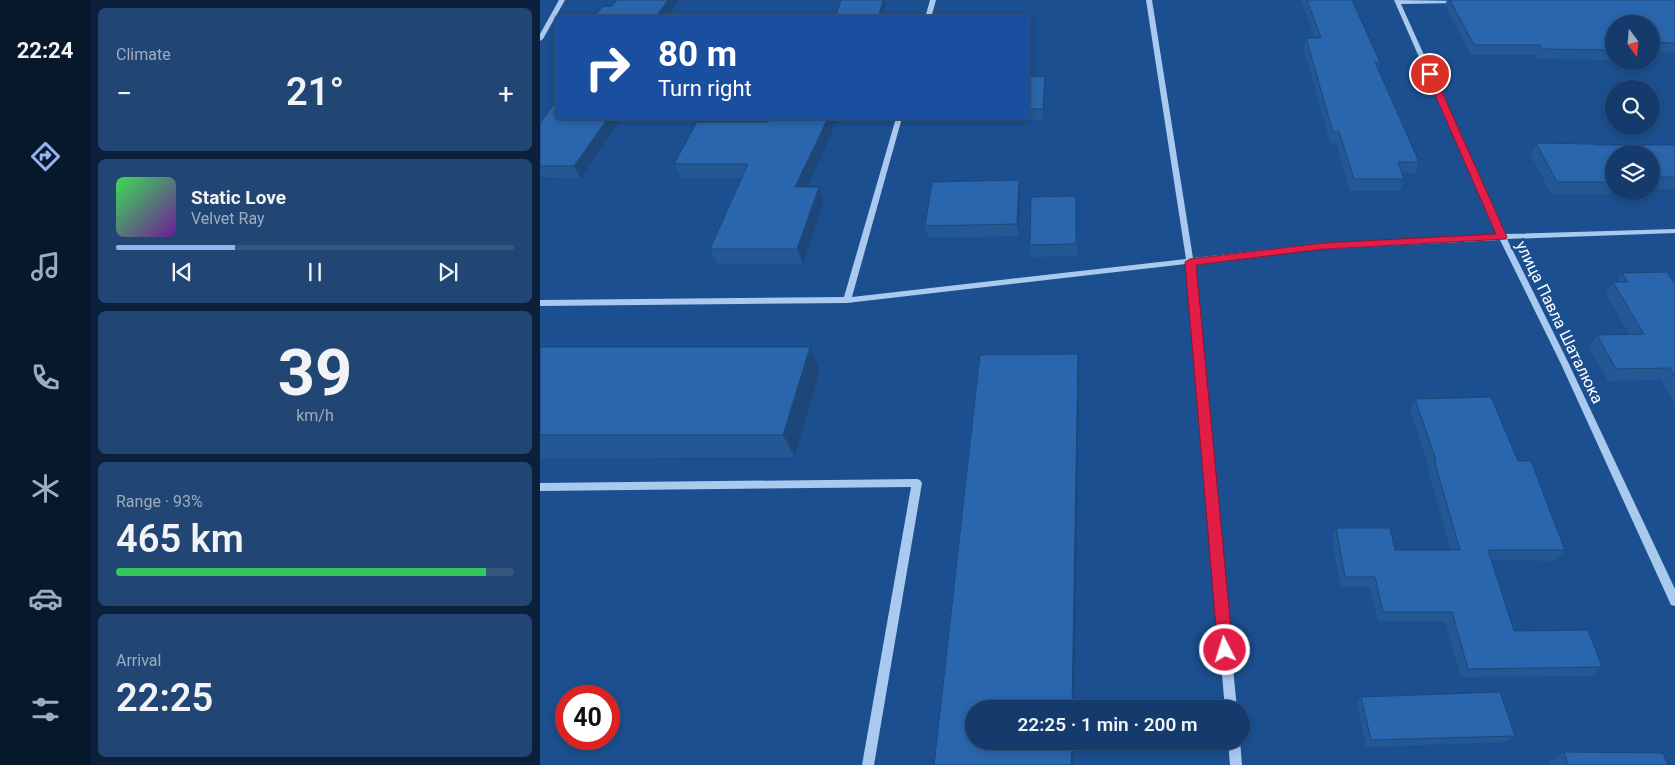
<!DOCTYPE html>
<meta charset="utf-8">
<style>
:root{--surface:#143b6b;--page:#214673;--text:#f1f3f6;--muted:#9dadc1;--line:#33557e;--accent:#95b2f1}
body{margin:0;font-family:Roboto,sans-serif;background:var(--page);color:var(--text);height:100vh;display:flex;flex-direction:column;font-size:19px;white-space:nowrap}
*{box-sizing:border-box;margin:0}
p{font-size:16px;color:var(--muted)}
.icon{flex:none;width:28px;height:28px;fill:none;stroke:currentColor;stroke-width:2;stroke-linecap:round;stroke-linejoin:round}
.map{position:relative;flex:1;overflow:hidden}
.panel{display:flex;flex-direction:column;gap:8px;padding:8px;background:#0b203b;width:450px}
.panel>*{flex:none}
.banner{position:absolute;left:15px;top:15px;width:475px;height:105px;border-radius:5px;box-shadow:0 2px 8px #0003,0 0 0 1px var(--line);background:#1a4fa0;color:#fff;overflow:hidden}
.needle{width:32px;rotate:164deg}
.controls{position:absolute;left:1065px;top:15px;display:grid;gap:10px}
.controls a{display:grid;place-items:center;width:55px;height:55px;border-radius:50%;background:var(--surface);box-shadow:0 2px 8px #0003,0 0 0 1px var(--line);font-size:25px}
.speed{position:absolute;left:15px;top:685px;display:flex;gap:10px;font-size:25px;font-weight:700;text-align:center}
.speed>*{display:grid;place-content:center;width:65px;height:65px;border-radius:50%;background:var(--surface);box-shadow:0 2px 8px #0003,0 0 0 1px var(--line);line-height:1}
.speed .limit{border:8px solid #d22;background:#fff;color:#111}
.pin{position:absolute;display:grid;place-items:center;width:42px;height:42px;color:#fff;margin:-21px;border:2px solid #fff;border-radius:50%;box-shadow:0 1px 5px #0007}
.me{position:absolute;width:55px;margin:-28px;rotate:355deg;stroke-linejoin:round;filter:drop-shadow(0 0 4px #0008)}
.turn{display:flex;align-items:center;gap:18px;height:105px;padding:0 20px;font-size:22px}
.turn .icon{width:65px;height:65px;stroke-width:2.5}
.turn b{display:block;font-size:35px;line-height:42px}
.big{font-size:38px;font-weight:600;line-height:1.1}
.panel .widget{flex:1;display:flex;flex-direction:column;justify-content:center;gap:8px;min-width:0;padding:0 18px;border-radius:8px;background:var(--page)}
.panel .dial{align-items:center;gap:0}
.dial b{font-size:65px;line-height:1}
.song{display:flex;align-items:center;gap:15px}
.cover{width:60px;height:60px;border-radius:8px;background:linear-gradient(135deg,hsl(130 70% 55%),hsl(280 70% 35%))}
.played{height:5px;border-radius:2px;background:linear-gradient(90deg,var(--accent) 30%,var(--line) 30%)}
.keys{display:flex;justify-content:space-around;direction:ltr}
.heat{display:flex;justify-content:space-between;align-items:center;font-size:28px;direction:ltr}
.charge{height:8px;border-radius:4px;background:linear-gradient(90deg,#34c759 93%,var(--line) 0)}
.trip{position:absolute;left:425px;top:700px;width:285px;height:50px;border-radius:25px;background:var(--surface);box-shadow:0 2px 8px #0003,0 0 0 1px var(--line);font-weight:600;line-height:50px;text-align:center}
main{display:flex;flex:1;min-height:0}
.dock{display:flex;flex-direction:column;width:90px;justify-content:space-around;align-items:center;background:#08182b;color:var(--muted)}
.dock .icon{width:35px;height:35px}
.dock .selected{color:var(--accent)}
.dock b{font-size:22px;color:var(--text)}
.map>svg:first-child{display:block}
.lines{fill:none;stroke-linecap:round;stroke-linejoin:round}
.minor{fill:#a9c9ee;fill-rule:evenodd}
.wall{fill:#245895}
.shaded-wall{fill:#1d4779}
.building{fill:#2a66ad;stroke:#1d4779}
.route{fill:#e11d48;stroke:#92132f}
.labels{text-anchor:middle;stroke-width:5;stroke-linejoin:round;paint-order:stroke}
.street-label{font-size:16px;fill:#fff;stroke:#1b4f8f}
</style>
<main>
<nav class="dock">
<b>22:24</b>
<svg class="icon selected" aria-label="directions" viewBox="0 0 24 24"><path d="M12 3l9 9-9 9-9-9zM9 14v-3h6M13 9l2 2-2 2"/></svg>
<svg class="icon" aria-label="music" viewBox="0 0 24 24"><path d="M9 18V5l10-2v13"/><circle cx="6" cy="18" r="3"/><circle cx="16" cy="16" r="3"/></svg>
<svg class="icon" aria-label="phone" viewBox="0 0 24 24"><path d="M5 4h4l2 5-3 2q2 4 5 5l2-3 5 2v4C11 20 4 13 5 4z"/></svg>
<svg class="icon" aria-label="climate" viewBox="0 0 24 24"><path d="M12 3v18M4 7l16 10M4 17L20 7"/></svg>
<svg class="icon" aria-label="car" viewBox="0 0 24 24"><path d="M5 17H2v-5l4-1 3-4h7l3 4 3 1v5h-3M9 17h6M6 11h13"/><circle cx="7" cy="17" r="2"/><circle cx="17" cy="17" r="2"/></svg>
<svg class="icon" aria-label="filters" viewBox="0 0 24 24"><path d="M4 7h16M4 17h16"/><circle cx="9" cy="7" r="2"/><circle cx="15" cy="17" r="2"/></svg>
</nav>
<section class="panel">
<div class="widget"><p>Climate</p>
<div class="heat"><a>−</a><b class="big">21°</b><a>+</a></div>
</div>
<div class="widget">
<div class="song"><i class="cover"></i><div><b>Static Love</b><p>Velvet Ray</p></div></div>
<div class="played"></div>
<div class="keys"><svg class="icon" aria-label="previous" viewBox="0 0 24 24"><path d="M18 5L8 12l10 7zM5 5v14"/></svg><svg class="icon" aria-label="pause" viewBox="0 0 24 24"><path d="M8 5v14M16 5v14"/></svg><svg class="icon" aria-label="next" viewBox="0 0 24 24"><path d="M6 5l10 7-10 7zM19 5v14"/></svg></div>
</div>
<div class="widget dial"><b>39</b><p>km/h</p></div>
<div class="widget"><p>Range · 93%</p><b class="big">465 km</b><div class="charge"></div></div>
<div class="widget"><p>Arrival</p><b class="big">22:25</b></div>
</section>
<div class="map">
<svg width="1135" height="765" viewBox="0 0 1135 765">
<rect width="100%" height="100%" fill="#1b4f8f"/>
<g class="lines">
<g class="minor">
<polygon points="19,0 25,0 3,39 0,41 0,34"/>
<polygon points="390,0 396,0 391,18 385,18"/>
<polygon points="606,0 612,0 653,258 784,243 957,235 854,0 921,1 918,3 861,4 965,234 1135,229 1135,233 967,239 1029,364 1135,589 1135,606 1131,605 1021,364 960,240 784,249 654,263 697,709 685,709 646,264 307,303 0,306 0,300 304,297 356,118 362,118 312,297 646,259"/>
<polygon points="377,479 380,480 382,483 334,765 322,765 371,487 0,491 0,483"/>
<polygon points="688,741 700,741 702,765 690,765"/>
</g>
</g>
<g class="wall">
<polygon points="761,0 812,0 840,62 838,69 879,162 875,174 862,173 864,179 860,191 810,191 796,143 790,143 764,49 766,38 775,38"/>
<polygon points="907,0 1135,0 1135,53 1111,52 1111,24 1074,24 1074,60 998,59 995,55 931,55 905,5"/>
<polygon points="505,76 505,87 504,120 415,121 415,118 488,118 488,77"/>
<polygon points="9,111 41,178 0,177 0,123"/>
<polygon points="230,118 298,118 298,119 267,187 284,202 263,264 177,264 170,249 201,178 141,178 134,164 228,122"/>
<polygon points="996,143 1054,145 1135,145 1135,189 1111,189 1111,154 1074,154 1074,190 1072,190 1070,194 1011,194 991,155"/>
<polygon points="479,180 480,192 479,236 388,238 385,226"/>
<polygon points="536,196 537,256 491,257 490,245"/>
<polygon points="1082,273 1135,284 1135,404 1121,380 1068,381 1049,347 1057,335 1089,334 1066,294 1073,282 1076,282"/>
<polygon points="0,347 280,370 255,457 0,458"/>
<polygon points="875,399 978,461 1025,550 1016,561 951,560 974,631 1062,667 1052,676 921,677 905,622 838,621 830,587 801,587 792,538 796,528 855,550 911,550 888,471 889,468 870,410"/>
<polygon points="821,697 975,736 967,742 826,747 817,703"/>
<polygon points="1024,752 1128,765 1010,765 1009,762"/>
</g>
<g class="shaded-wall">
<polygon points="128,0 139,0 127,18 115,18"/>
<polygon points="343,0 347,0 342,18 338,18"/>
<polygon points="505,76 505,87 504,120 503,109"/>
<polygon points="68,118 81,118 41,178 34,166"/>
<polygon points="288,118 298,118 298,119 261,202 255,187"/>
<polygon points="479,180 480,192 479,236 477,224"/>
<polygon points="279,187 284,202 263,264 257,249"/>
<polygon points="270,347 280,370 255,457 243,435"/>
<polygon points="538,354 539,378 534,709 532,709"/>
<polygon points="532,741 534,741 533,765 531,765"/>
</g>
<g class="building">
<polygon points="77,0 128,0 115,18 54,18 62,7 72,6"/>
<polygon points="301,0 343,0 338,18 295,18"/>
<polygon points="767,0 812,0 840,62 835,62 879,162 858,162 864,179 814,179 799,132 793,132 766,38 781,38"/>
<polygon points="910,0 1135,0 1135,43 1111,42 1111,24 1074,24 1074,50 1002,49 1000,45 934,45"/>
<polygon points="505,76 503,109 488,109 488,77"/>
<polygon points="18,98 18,118 68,118 34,166 0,166 0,123 9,111"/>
<polygon points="230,118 288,118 255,187 279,187 257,249 170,249 208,164 134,164 157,122 228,122"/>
<polygon points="996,143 1053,144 1054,145 1135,145 1135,177 1111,177 1111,154 1074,154 1074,182 1017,182"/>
<polygon points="479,180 477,224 385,226 392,182"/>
<polygon points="536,196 536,244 490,245 491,197"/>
<polygon points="1127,272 1135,284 1135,377 1130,368 1076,369 1057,335 1104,334 1073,282 1088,282 1082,273"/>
<polygon points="0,347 270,347 243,435 0,435"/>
<polygon points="538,354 532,709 434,709 434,741 532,741 531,765 394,765 440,355"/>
<polygon points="951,397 978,461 991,461 1025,550 948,550 974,631 1048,630 1062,667 928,669 912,612 843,612 835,577 805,577 796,528 850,528 855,550 920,550 894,460 896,460 875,399"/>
<polygon points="960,692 975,736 831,740 821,697"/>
<polygon points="1024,752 1123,753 1128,765 1028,765"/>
</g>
<polygon class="route" points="887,72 894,74 967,237 966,239 784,249 656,265 693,650 690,655 685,657 680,655 678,650 645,262 650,259 784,243 956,234 886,74"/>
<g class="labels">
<g class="street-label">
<text transform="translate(1020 322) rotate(64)" y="6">улица Павла Шаталюка</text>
</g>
</g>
</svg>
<div class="controls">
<a><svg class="needle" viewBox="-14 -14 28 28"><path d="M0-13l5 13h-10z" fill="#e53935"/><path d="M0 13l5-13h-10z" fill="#9dadc1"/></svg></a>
<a><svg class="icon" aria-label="search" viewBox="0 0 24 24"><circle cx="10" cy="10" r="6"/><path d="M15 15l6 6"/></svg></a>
<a><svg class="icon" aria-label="layers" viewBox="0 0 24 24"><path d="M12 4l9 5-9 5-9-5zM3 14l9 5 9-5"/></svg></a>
</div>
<div class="speed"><div class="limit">40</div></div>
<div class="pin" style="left:890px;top:74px;background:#d93025"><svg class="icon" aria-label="arrive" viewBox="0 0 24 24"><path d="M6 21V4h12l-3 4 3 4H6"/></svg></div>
<svg class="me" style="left:685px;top:650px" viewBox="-20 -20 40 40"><circle r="17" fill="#e11d48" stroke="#fff" stroke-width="3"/><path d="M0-11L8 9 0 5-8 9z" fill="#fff"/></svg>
<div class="trip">22:25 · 1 min · 200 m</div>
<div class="banner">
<div class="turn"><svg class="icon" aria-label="right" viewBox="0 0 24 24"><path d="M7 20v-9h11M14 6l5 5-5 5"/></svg><div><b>80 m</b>Turn right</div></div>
</div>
</div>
</main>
